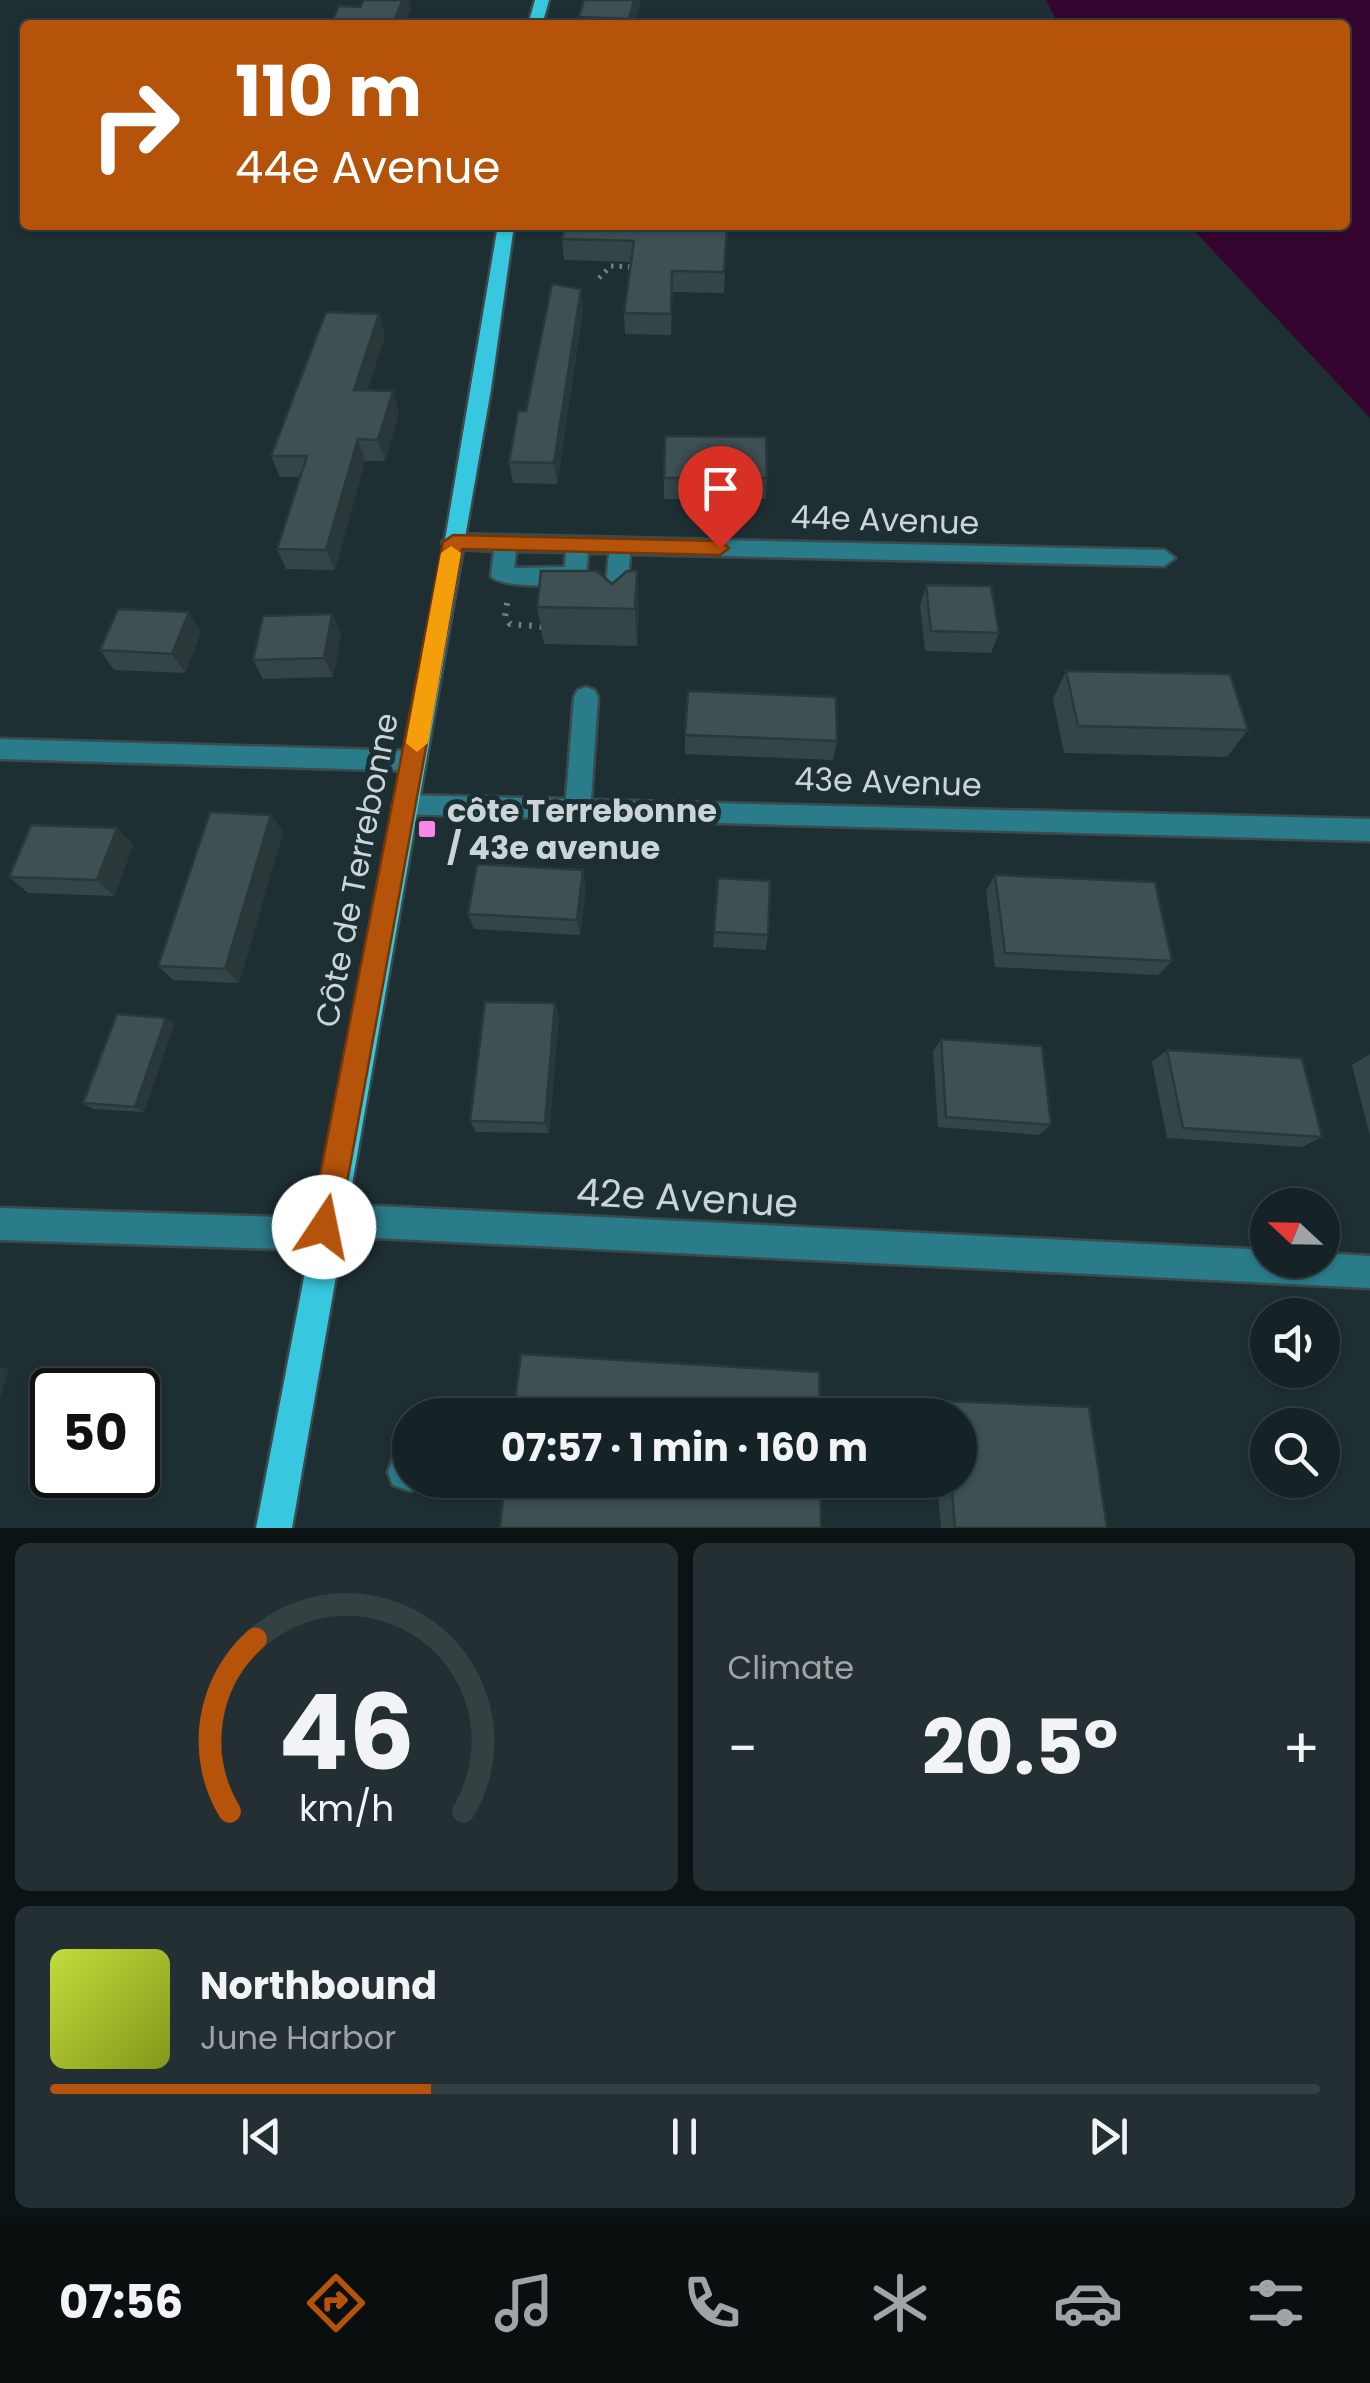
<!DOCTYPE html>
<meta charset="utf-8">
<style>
:root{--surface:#162326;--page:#232f32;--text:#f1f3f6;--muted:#9ea4a7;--line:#354043;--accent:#b45309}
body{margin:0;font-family:Poppins,sans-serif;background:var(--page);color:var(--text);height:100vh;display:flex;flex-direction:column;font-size:38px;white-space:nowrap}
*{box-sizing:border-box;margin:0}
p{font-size:32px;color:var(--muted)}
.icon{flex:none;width:55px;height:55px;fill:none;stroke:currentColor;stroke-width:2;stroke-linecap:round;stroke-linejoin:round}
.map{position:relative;height:1528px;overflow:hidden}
.drawer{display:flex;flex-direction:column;gap:15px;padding:15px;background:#0c1315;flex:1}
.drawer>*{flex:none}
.top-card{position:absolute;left:20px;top:20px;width:1330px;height:210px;border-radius:10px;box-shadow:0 2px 8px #0004,0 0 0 2px var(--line);background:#b45309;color:#fff;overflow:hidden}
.needle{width:65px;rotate:292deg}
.controls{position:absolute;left:1250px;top:1188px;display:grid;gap:20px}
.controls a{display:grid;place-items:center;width:90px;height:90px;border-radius:50%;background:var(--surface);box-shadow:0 2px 8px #0004,0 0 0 2px var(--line);font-size:50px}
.speed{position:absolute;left:30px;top:1368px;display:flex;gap:20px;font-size:50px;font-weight:700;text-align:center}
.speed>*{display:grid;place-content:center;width:130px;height:130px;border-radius:50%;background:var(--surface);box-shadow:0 2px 8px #0004,0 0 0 2px var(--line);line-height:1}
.speed .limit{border:5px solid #111;border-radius:15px;background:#fff;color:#111}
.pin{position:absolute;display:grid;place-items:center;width:85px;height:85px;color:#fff;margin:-102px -42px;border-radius:50% 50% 50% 0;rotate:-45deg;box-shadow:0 0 10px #0007}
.pin .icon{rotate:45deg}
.me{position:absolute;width:110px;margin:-55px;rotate:11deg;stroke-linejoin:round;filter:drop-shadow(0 0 8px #0008)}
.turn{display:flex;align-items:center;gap:35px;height:210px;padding:0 50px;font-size:45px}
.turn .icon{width:130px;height:130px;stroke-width:2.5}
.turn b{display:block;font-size:70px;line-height:85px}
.big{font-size:75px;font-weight:700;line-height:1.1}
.drawer .card{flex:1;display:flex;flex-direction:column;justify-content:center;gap:15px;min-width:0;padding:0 35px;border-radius:15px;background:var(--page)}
.drawer .dial{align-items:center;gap:0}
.dial svg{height:260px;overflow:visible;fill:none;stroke:var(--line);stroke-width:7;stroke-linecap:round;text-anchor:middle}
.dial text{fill:var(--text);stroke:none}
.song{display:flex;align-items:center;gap:30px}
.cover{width:120px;height:120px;border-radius:15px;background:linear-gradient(135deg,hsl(70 70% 55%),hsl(70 70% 35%))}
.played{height:10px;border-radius:5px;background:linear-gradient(90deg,var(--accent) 30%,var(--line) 30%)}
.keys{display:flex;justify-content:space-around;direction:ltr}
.heat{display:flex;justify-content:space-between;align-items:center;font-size:55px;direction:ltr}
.drawer .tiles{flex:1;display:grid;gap:15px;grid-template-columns:1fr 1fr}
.card:last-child{grid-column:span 2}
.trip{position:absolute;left:392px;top:1398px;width:585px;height:100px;border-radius:50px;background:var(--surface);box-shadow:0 2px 8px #0004,0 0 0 2px var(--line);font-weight:700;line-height:100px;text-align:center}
.tabs{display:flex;height:160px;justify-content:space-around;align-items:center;background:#090e0f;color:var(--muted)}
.tabs .icon{width:70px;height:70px}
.tabs .active{color:var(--accent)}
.tabs b{font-size:45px;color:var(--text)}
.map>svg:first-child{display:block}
.water{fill:#350530}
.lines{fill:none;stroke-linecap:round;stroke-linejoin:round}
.minor-casing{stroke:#3a4a4d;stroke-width:5}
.major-casing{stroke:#3a4a4d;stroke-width:5}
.path-far1{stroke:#748285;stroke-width:5;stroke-dasharray:2.5 6;stroke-linecap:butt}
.path{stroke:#748285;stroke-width:6;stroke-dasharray:2.5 8;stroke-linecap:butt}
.minor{fill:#2a7c8a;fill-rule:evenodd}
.major{fill:#37c7de;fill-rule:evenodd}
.wall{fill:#344547}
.shaded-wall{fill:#2b383a}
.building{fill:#3d5053;stroke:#2b383a;stroke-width:2.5}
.route{fill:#b45309;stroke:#753606;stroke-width:2.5}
.slow{fill:#f59e0b}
.poi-dot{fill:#f987e8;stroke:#1e2f33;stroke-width:4}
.labels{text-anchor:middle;stroke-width:10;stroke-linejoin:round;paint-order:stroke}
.street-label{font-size:32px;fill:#cbd5d7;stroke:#1e2f33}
.poi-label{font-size:32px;font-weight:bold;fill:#cbd5d7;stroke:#1e2f33;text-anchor:start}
.near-street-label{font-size:38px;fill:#cbd5d7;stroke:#1e2f33}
</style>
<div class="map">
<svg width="1370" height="1528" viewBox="0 0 1370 1528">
<rect width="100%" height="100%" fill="#1e2f33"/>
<polygon class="water" points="1046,0 1370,0 1370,418 1189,225 1345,225 1345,25 1059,25"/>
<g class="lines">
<defs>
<g id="minor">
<path d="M453,534L1164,550L1175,558L1164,566L630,554L626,609L615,618L604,609L609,553H588L586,575C576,588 501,589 491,576L494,551L445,548L442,542ZM516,551L566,552L565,567L514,568Z"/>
<polygon points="586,687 594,690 598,697 591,800 1370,819 1370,841 396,814 392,806 396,798 405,795 566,799 574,697 578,690"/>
<polygon points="0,739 414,751 423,754 426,761 423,768 414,771 0,759"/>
<polygon points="377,1206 1268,1250 1268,1260 1322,1260 1322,1253 1370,1256 1370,1288 377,1238 280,1249 0,1240 0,1208 280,1217"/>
<polygon points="406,1454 410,1455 410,1480 425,1480 423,1486 410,1491 393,1485 388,1472 393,1459"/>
</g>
<g id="major">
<polygon points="535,0 549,0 542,25 528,25"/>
<polygon points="498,225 514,225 491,389 292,1528 256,1528 443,552"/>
</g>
</defs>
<use href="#minor" class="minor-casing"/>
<use href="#major" class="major-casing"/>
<polyline class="path-far1" points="599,278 611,266 634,267"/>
<polyline class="path" points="507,603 505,617 510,624 546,627"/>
<use href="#minor" class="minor"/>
<use href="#major" class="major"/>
</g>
<g class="wall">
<polygon points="584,0 641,0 634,25 579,25 579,17"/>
<polygon points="727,225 724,293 672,292 671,335 625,334 624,313 631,262 564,260 562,239"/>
<polygon points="583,310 557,484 513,483 509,462 526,411"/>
<polygon points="379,314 385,336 367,390 399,412 385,461 365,461 335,570 286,569 277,549 300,477 280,477 271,456"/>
<polygon points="664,478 767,478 766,499 664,499"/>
<polygon points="926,585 999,633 991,653 925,651 920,605"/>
<polygon points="537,607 639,609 637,646 544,644"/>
<polygon points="332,614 341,634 333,677 263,679 253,660"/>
<polygon points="201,632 185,673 114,670 100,650"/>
<polygon points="1066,671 1248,730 1227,757 1064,753 1053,699"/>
<polygon points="685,735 837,741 833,760 685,754"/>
<polygon points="271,815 283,832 239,983 173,980 158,966"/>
<polygon points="117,828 133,845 114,896 28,893 9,877"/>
<polygon points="995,875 1172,961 1158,975 995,967 986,891"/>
<polygon points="718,878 768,935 766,950 713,947"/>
<polygon points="586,886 580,935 474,929 468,914"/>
<polygon points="555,1003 559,1016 549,1133 476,1132 470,1121"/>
<polygon points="166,1018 174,1024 144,1112 93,1109 83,1103"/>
<polygon points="941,1039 1051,1125 1039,1135 938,1127 933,1051"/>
<polygon points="1167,1050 1322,1137 1302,1147 1167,1138 1152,1062"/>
<polygon points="1370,1054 1370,1136 1352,1065"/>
<polygon points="944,1401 1107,1528 941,1528 937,1480 960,1480 960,1415 932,1415 931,1403"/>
</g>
<g class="shaded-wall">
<polygon points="403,0 409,0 411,9 404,25 392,25"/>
<polygon points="634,0 641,0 634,25 629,25 629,19"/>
<polygon points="581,289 583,310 557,484 554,463"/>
<polygon points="379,314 385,336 361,411 354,390"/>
<polygon points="393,391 399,412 385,461 378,440"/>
<polygon points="358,439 365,461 335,570 326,550"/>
<polygon points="637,571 639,609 637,646 635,609"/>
<polygon points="189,612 201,632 185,673 172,654"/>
<polygon points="332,614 341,634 333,677 324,658"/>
<polygon points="271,815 283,832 239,983 225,969"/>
<polygon points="117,828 133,845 114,896 97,880"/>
<polygon points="583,870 586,886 580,935 577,920"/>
<polygon points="555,1003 559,1016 549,1133 545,1123"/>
<polygon points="166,1018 174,1024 144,1112 135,1107"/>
<polygon points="0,1367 9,1368 0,1398"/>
</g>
<g class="building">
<polygon points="364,0 403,0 392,25 330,25 339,6 360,7"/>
<polygon points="584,0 634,0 629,19 579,17"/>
<polygon points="565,225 727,225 724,272 672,271 671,314 624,313 634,241 562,239"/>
<polygon points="552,284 581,289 554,463 509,462 518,411 526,411"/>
<polygon points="326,312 379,314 354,390 393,391 378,440 358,439 326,550 277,549 307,456 271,456"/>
<polygon points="665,436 766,437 767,478 664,478"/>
<polygon points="541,571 597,571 612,584 627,571 637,571 635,609 537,607"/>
<polygon points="926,585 991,586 999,633 931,631"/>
<polygon points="118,609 189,612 172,654 100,650"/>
<polygon points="332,614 324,658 253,660 263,616"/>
<polygon points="1066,671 1230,674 1248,730 1078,726"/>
<polygon points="688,691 836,697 837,741 685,735"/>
<polygon points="210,812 271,815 225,969 158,966"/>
<polygon points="31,825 117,828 97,880 9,877"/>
<polygon points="477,864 583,870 577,920 468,914"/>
<polygon points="995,875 1155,882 1172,961 1005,953"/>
<polygon points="718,878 770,881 768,935 714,932"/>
<polygon points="485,1002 555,1003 545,1123 470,1121"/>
<polygon points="117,1014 166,1018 135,1107 83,1103"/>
<polygon points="941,1039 1042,1046 1051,1125 946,1117"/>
<polygon points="1167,1050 1302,1058 1322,1137 1183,1128"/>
<polygon points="521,1354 819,1372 820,1415 513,1415"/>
<polygon points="944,1401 1089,1407 1107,1528 955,1528 951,1480 960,1480 960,1415 946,1415"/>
<polygon points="505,1480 820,1480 821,1528 500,1528"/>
</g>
<polygon class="route" points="453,535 720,541 729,548 720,555 462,549 339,1227 335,1238 324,1242 314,1238 310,1227 443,542"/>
<polygon class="slow" points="451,546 461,553 428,743 417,752 406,743 441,553"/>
<rect class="poi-dot" x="417" y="819" width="20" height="20" rx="5"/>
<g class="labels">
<g class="street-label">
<text transform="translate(885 520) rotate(2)" y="11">44e Avenue</text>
<text transform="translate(888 782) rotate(2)" y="11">43e Avenue</text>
<text transform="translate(357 870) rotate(-79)" y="11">Côte de Terrebonne</text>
</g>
<g class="poi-label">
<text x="447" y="822">côte Terrebonne<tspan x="447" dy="37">/ 43e avenue</tspan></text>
</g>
<g class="near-street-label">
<text transform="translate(687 1198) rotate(3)" y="13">42e Avenue</text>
</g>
</g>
</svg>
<div class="controls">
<a><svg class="needle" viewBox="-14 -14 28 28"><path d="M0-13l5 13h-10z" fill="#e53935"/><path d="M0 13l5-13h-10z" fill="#9ea4a7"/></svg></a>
<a><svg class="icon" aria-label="sound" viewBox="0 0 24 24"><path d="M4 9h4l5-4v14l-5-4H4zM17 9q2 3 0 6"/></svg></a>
<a><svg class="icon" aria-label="search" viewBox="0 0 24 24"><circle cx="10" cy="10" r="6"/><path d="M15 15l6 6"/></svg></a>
</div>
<div class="speed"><div class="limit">50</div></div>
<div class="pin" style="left:720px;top:548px;background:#d93025"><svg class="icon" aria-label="arrive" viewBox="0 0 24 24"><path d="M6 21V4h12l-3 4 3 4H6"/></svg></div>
<svg class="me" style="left:324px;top:1227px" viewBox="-20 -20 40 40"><circle r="19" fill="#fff"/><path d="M0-13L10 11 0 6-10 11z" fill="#b45309"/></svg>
<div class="trip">07:57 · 1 min · 160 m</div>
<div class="top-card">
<div class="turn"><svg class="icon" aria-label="right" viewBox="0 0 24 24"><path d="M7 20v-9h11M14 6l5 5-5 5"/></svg><div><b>110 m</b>44e Avenue</div></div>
</div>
</div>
<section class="drawer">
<div class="tiles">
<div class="card dial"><svg viewBox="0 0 100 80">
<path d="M14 69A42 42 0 1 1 86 69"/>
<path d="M14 69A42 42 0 0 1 22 16" stroke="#b45309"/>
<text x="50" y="56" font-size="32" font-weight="700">46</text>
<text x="50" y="72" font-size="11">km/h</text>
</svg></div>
<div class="card"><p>Climate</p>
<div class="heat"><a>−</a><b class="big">20.5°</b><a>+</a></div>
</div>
<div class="card">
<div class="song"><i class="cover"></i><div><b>Northbound</b><p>June Harbor</p></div></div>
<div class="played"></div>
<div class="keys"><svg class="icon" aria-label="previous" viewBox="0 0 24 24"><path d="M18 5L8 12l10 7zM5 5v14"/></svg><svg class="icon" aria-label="pause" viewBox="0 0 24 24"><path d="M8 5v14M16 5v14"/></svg><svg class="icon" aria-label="next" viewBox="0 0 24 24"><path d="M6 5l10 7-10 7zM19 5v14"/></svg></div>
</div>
</div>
</section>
<nav class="tabs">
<b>07:56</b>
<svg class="icon active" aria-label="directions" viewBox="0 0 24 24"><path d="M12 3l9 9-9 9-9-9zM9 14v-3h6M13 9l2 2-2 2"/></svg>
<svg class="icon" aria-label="music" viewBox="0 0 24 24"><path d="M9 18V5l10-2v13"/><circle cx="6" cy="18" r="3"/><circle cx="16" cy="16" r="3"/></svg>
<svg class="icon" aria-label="phone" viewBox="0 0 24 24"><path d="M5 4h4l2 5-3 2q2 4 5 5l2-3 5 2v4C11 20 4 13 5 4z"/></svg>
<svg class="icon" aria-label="climate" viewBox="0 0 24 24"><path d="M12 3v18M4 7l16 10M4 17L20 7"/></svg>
<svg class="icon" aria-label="car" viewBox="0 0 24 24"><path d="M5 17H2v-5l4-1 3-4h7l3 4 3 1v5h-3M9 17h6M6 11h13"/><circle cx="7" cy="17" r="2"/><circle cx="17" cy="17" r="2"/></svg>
<svg class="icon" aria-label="filters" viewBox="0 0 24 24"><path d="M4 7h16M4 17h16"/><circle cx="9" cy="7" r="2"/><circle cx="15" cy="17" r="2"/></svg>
</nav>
